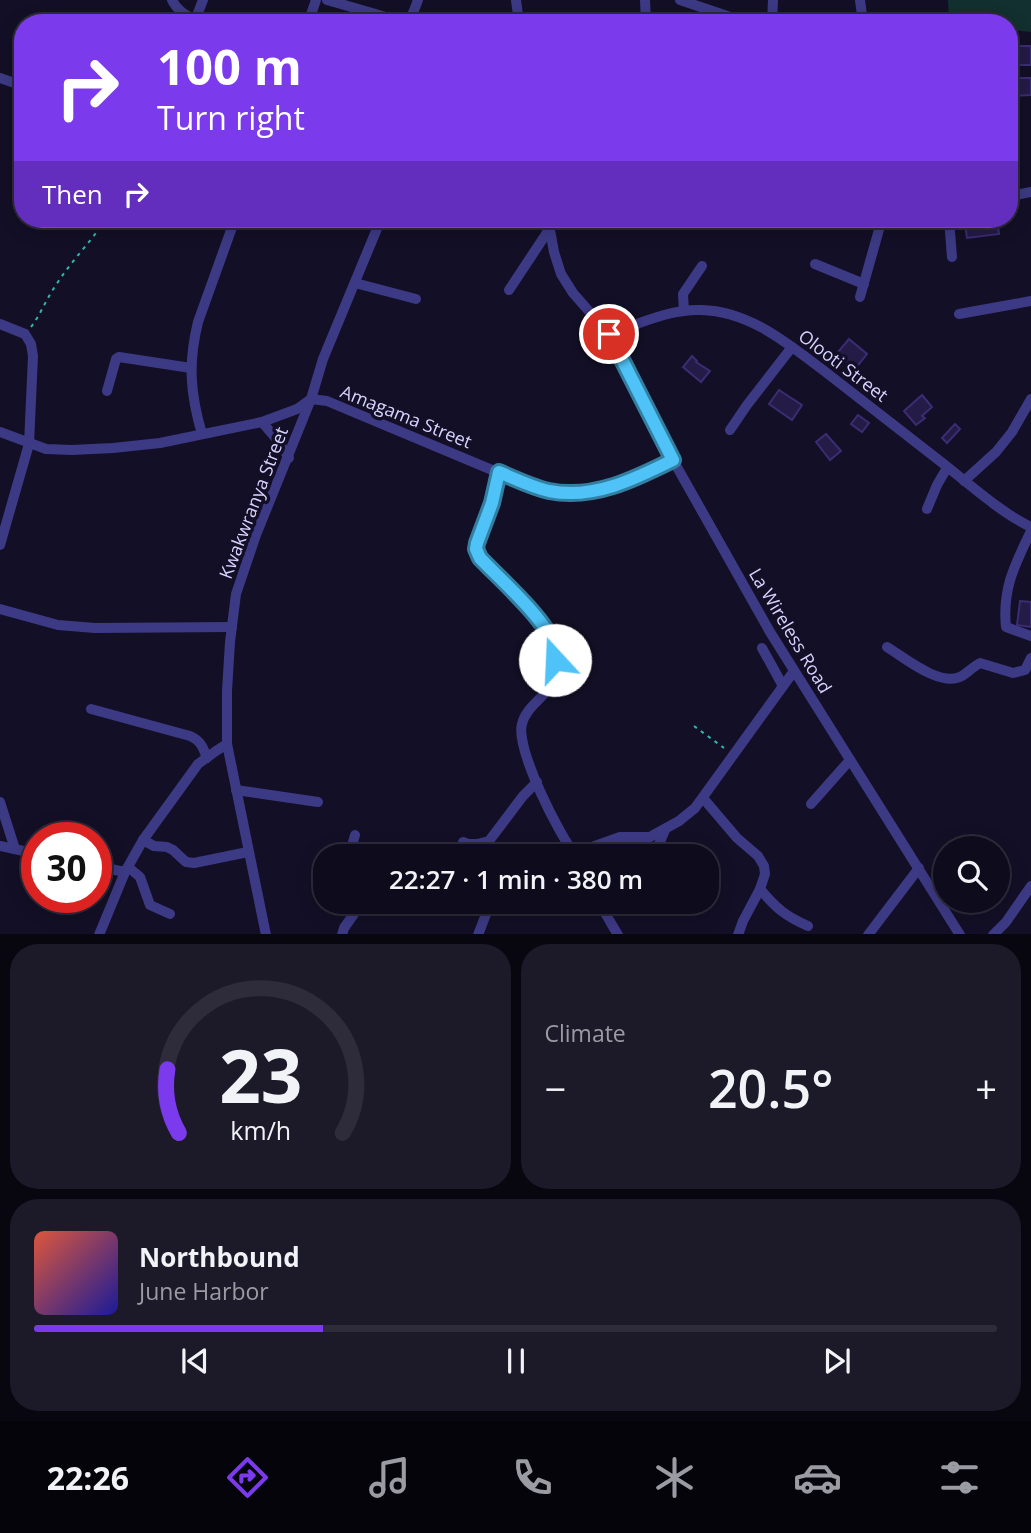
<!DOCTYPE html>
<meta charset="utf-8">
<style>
:root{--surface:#0e0b1c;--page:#1c1929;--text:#f1f3f6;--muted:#9b9ba3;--line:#2e2b3b;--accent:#7c3aed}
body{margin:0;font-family:"Open Sans",sans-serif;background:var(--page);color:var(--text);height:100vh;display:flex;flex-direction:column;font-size:26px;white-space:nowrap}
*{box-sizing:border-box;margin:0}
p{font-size:23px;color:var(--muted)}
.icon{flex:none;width:38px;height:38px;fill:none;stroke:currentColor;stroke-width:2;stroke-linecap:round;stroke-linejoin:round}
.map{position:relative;height:934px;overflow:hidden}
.side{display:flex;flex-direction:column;gap:10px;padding:10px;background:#08060f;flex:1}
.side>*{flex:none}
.banner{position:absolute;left:14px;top:14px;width:1004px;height:214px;border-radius:28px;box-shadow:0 4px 18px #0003,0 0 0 2px var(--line);background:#7c3aed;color:#fff;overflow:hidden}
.controls{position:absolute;left:933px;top:836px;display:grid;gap:14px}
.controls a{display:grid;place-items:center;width:77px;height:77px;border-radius:50%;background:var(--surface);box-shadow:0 4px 18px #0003,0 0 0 2px var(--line);font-size:35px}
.speed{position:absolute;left:21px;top:822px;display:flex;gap:14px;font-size:35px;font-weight:700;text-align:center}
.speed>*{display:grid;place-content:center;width:91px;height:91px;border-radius:50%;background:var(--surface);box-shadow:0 4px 18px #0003,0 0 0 2px var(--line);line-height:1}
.speed .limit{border:10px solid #d22;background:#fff;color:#111}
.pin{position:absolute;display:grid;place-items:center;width:60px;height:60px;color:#fff;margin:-30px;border:4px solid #fff;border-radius:50%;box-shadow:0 2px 7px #0007}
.me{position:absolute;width:77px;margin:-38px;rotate:340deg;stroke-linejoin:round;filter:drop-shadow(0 0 5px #0008)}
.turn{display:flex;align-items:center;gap:24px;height:147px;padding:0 28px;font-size:32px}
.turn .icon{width:91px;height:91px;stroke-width:2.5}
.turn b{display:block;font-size:49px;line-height:60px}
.then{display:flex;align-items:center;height:66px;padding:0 28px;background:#0003;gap:14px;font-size:26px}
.big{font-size:52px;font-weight:600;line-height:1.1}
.side .tile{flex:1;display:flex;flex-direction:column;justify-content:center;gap:10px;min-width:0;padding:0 24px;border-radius:28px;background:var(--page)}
.side .dial{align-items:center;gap:0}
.dial svg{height:182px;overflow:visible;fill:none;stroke:var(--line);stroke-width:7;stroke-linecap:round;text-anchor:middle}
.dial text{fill:var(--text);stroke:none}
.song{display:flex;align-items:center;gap:21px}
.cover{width:84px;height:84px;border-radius:10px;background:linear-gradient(135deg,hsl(10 70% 55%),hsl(240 70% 35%))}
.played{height:7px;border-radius:4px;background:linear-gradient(90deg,var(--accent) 30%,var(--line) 30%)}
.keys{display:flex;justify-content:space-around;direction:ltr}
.heat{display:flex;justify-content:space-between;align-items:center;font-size:38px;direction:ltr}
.side .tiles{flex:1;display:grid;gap:10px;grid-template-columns:1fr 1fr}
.tile:last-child{grid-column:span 2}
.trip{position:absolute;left:313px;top:844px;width:406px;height:70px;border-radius:28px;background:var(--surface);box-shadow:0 4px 18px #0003,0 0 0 2px var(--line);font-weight:600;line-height:70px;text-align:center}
.tab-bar{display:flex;height:112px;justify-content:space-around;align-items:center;background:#06040b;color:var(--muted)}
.tab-bar .icon{width:49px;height:49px}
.tab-bar .active{color:var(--accent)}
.tab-bar b{font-size:32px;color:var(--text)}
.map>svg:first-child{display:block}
.green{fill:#12302f}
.building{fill:#241b47;stroke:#3b2d73;stroke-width:2}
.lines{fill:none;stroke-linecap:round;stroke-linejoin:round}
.path{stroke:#2fb8b0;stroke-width:2;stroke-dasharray:3.5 5;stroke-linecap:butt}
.minor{stroke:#3d3a85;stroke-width:10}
.route-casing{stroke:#337fa1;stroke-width:18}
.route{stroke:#4fc3f7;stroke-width:12}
.labels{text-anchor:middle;stroke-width:7;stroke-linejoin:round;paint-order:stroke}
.street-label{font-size:18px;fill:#d9d4ff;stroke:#130f26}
</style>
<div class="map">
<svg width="1031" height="935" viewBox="0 0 1031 935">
<rect width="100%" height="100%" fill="#130f26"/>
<polygon class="green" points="948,0 1031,0 1031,32 1010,30 1010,23 949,23"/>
<g class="building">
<rect x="1010" y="46" width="21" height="19"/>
<polygon points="1010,78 1031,78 1031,95 1010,96"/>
<polygon points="964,219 987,219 987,220 997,219 999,234 967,238"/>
<polygon points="849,339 867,354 855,369 841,358 843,356 838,352"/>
<polygon points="692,356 697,361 696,362 710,371 701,382 683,367"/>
<polygon points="779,390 802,405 792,420 769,404"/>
<polygon points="922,395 932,407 922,416 925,418 916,425 904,411"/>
<polygon points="858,415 869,423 862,432 851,424"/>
<polygon points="955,424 960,429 947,443 942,438"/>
<polygon points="826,434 841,451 830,460 816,442"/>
<polygon points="1020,601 1031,602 1031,627 1017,625"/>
</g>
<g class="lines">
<g class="path">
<path d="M31,327C41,314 46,299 56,285C71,261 91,242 106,219"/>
<polyline points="694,726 724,748"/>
</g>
<g class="minor">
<path d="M172,0C177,10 185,15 195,20"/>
<path d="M327,0L403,22C413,18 414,10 418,0"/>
<polyline points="516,0 519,23"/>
<polyline points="645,0 646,23"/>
<polyline points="680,0 748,23"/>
<polyline points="860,0 863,23"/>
<polyline points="194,23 203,0"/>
<polyline points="308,23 316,0"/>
<polyline points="772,23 773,0"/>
<polyline points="0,78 23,86"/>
<polyline points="1010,196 1031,192"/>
<polyline points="548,219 554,252 561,274 573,293 609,334 673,460 770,632 960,935"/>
<polyline points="949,219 952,257"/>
<polyline points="815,264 864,284"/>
<polyline points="355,283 416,299"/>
<polyline points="509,290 550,228"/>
<polyline points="860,297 882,219"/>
<polyline points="684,311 683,294 702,266"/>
<polyline points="959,314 1031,301"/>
<polyline points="0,324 25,334 31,344 33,356 29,444 0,545"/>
<path d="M609,334C639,324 669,309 701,310C749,311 787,343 823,370C864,402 904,433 945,465C970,485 1003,514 1031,527"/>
<polyline points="107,391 116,359 119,357 191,368"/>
<polyline points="262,422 279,442 289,458"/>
<polyline points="730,430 747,405 792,347"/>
<path d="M0,432L46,449L72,450L113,448L160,443L262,422L297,409L311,399L327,401L528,485C545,489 561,494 578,493C611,492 644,475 673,460"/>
<path d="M202,434C190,393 188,363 198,322L235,219"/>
<path d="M499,472L492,503L477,543L476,549L480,558C499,578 543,617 553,642C559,657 553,681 544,694C536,703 525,711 522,724C515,748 559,835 576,856"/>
<polyline points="964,481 996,452 1012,432 1031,399"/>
<polyline points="927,509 937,485 947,468"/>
<path d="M1031,531C1015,564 1002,589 1006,627L1031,636"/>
<polyline points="0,609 58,625 95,628 232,627"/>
<path d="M887,647C905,658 941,688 962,676C968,672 973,667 980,663L1013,673L1025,670L1031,658"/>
<polyline points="762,648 783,686"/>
<path d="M91,709L190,736C201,741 203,747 207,758"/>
<polyline points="236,790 318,802"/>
<polyline points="703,798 737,838 758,856 764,866 765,874 760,889 743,921 738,935"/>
<polyline points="0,802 15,849"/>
<polyline points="811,804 850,760"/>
<polyline points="143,840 154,846 167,847 173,850 186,862 194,863 248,852"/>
<polyline points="463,842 468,844 477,844 489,841 523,796 537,782"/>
<polyline points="0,846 37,854"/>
<polyline points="570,848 592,847 620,837 650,837 679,821 695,808 794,671"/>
<polyline points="349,856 355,835"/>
<polyline points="654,856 665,830"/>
<polyline points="96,866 125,872"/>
<polyline points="128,867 140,877 150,905 170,914"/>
<path d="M760,889C776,908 785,916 808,926"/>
<polyline points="598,901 618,935"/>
<polyline points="99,935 125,872 143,840 198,764 216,751 227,744"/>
<polyline points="266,935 227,744 227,691 230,642 236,594 256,535 311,399 323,359 381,219"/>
<polyline points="342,935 344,928 363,901"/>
<polyline points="478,935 491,901"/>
<polyline points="868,935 919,868"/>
<polyline points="993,935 1006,922 1031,886"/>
</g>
</g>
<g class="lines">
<defs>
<path id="route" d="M555,660C555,654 555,648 553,643C544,618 499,578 480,558L476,549L477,543L492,503L499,472C515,479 532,487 549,491C593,500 635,479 673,460L609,334"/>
</defs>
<use href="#route" class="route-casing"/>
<use href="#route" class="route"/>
</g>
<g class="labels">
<g class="street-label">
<text transform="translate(843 366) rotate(37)" y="6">Olooti Street</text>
<text transform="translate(406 417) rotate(22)" y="6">Amagama Street</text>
<text transform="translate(254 503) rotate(-69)" y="6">Kwakwranya Street</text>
<text transform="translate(790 631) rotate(59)" y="6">La Wireless Road</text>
</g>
</g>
</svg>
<div class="controls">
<a><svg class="icon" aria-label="search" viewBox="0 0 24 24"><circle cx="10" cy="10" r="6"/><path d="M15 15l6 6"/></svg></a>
</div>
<div class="speed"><div class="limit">30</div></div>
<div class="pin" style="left:609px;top:334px;background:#d93025"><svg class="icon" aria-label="arrive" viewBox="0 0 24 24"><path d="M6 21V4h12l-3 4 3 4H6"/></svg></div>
<svg class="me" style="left:555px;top:660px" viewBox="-20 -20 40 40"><circle r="19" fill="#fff"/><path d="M0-13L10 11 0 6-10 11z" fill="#4fc3f7"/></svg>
<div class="trip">22:27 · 1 min · 380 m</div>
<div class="banner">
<div class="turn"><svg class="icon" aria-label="right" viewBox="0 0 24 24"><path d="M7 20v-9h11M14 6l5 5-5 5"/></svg><div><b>100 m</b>Turn right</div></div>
<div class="then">Then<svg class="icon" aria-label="right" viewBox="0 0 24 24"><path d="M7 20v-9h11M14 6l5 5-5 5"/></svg></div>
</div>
</div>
<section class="side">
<div class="tiles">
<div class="tile dial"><svg viewBox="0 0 100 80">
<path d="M14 69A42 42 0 1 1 86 69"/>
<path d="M14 69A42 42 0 0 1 9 41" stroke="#7c3aed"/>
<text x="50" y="56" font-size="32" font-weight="700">23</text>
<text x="50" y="72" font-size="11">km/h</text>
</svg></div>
<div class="tile"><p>Climate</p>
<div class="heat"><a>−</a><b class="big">20.5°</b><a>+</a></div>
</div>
<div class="tile">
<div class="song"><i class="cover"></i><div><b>Northbound</b><p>June Harbor</p></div></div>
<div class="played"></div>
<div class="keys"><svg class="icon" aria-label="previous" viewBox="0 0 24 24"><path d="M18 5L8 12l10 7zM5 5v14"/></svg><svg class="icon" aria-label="pause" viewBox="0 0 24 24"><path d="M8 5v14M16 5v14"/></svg><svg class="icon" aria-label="next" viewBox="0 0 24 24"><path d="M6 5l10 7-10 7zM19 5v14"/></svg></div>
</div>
</div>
</section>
<nav class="tab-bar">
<b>22:26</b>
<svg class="icon active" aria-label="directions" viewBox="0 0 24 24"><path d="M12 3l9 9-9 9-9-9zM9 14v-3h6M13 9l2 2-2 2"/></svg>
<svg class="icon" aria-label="music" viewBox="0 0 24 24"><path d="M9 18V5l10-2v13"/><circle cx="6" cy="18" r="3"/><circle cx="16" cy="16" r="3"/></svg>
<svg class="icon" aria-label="phone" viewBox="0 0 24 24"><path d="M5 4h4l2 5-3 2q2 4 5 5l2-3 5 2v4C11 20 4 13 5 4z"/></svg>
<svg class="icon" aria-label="climate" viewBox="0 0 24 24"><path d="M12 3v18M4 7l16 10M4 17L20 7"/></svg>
<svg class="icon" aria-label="car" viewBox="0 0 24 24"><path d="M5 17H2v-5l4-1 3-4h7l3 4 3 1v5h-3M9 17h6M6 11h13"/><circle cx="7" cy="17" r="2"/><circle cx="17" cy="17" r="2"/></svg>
<svg class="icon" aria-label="filters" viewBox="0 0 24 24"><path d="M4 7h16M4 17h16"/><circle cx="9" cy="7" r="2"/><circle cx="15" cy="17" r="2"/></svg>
</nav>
